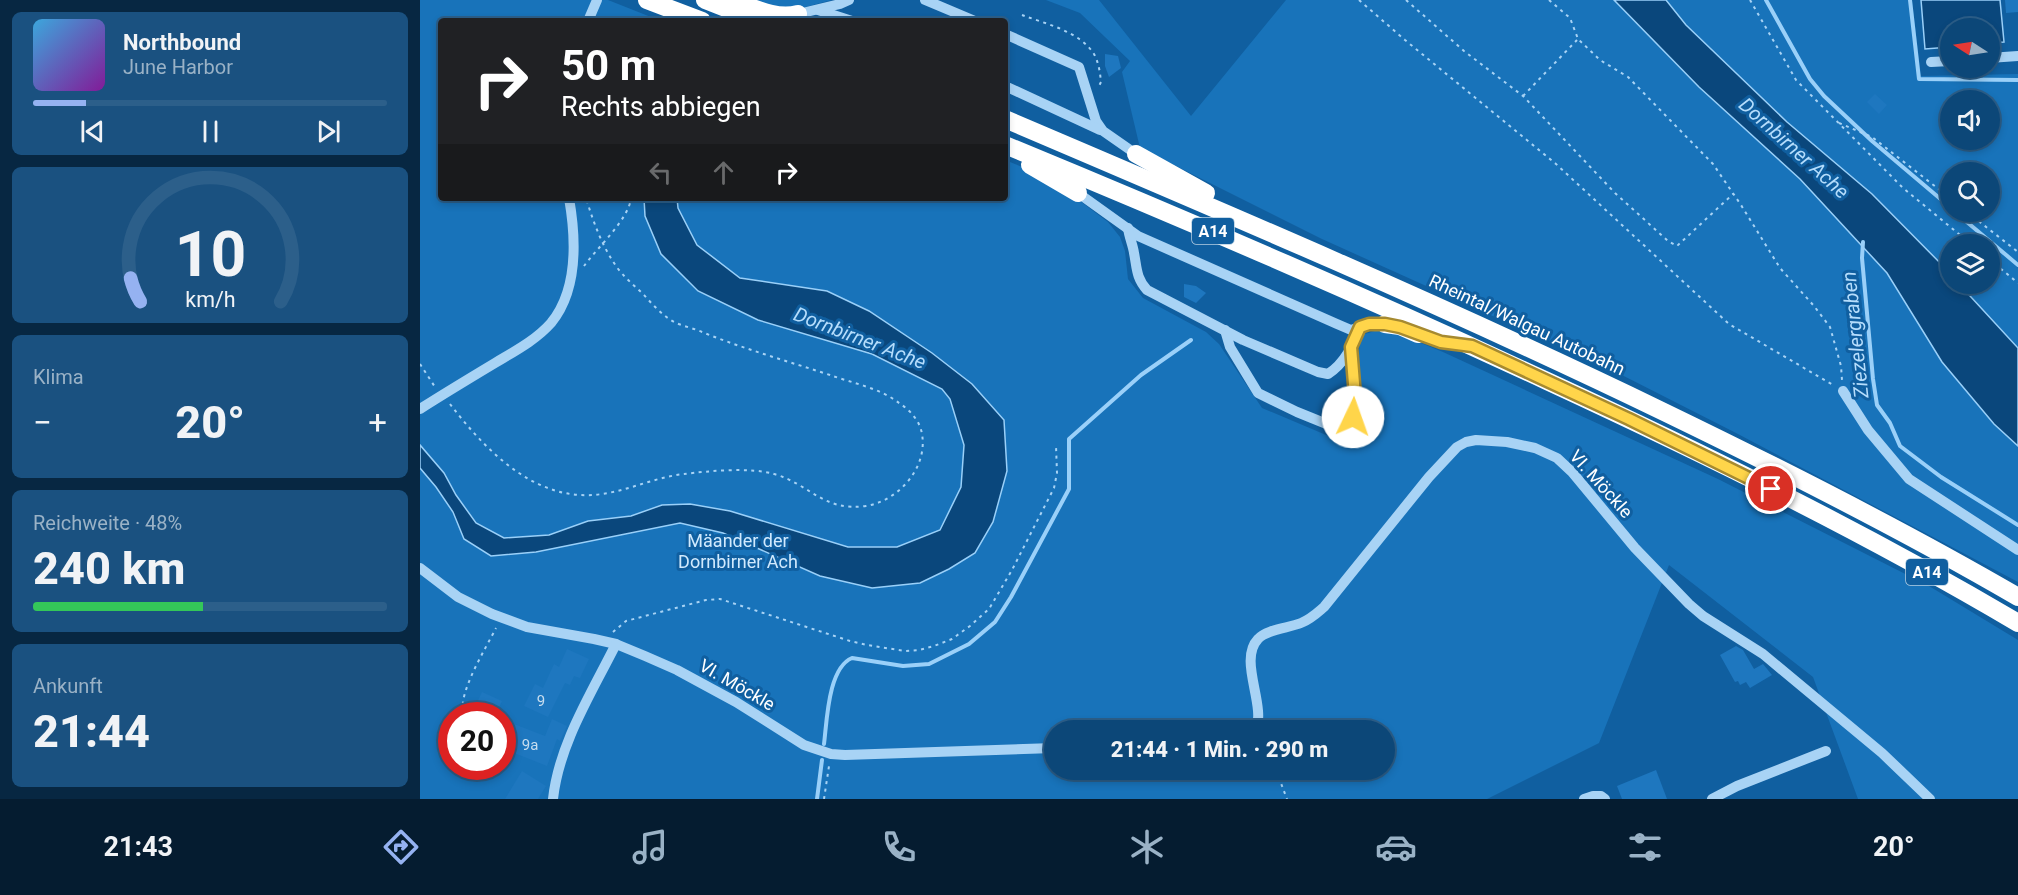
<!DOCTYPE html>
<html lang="de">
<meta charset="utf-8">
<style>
:root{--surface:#0c4778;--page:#1a5180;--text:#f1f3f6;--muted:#9ab2c6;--line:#2c5f8a;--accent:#95b2f1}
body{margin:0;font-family:Roboto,sans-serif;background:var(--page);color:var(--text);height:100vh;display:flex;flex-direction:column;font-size:22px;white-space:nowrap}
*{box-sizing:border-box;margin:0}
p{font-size:20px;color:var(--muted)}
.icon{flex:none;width:33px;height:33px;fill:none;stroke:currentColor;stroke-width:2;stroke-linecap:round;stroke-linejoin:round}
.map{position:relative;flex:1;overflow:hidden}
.side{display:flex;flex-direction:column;gap:12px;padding:12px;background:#072742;width:420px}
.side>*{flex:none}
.banner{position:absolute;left:18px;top:18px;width:570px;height:183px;border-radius:6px;box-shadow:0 3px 9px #0003,0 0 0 2px var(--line);background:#202124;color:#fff;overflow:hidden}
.needle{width:39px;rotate:282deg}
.fabs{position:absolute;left:1520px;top:18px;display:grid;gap:12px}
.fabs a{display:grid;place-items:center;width:60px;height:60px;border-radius:50%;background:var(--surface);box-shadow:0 3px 9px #0003,0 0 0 2px var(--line);font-size:30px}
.speed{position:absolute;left:18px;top:702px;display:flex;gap:12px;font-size:30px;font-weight:700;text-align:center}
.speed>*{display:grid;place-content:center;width:78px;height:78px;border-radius:50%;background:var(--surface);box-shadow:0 3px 9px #0003,0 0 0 2px var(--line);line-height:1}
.speed .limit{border:9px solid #d22;background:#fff;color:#111}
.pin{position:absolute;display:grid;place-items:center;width:51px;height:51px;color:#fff;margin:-26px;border:3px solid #fff;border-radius:50%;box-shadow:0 2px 6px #0007}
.me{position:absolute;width:66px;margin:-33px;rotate:3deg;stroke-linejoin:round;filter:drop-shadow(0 0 4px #0008)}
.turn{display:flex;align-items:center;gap:21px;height:126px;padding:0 24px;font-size:27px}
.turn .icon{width:78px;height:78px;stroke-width:2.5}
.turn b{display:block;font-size:42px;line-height:51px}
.lanes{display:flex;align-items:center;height:57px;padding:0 24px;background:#0003;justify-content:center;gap:30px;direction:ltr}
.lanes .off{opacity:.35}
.big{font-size:45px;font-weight:800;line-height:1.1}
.side .card{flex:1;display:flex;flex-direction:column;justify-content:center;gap:9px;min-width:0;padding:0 21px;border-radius:9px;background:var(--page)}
.side .dial{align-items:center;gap:0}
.dial svg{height:156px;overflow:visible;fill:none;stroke:var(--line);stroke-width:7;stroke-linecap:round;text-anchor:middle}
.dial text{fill:var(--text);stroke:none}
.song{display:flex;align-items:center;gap:18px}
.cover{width:72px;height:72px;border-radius:9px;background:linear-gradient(135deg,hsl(200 70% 55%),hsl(290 70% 35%))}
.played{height:6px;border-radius:3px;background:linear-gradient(90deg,var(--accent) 15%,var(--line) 15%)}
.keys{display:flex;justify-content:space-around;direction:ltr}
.heat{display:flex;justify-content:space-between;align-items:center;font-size:33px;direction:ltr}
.charge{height:9px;border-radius:4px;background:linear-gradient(90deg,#34c759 48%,var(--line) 0)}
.trip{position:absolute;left:624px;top:720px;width:351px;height:60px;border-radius:30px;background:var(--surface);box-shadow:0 3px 9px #0003,0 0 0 2px var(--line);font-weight:800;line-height:60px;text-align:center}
.dock{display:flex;height:96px;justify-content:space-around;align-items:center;background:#051c30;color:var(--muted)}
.dock .icon{width:42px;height:42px}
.dock .active{color:var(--accent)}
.dock b{font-size:27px;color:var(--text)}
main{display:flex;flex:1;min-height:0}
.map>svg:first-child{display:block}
.green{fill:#1873ba;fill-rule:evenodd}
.water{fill:#0a477c;stroke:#9ad0f9;stroke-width:1.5}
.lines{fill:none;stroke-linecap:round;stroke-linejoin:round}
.stream{stroke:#9ad0f9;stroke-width:4}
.building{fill:#1e77bf}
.path{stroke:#a8d3f5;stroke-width:2;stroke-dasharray:3 4.5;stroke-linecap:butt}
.minor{stroke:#a8d3f5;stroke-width:10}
.highway{stroke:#fff;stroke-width:18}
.highway-bridge{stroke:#fff;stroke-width:18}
.route-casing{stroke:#a68a30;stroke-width:15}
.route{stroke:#ffd54a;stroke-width:10}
.labels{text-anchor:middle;stroke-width:6;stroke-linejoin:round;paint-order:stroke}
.number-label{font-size:15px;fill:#c7ddef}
.shield{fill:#105fa0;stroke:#b7cfe2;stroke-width:1.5}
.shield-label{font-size:16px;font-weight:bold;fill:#fff}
.street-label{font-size:18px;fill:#fff;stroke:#105fa0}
.park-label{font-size:18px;fill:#d1eafe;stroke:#105fa0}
.water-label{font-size:20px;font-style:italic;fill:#b5ddfc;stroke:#105fa0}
</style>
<main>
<section class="side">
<div class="card">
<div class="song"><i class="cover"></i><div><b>Northbound</b><p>June Harbor</p></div></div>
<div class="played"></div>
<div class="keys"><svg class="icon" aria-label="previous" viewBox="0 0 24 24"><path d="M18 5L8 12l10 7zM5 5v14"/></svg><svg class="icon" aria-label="pause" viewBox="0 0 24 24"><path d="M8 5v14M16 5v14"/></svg><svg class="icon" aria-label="next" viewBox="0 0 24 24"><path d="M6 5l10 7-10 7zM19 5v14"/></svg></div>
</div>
<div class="card dial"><svg viewBox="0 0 100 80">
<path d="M14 69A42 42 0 1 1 86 69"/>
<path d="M14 69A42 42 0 0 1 9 57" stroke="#95b2f1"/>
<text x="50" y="56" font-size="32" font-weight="700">10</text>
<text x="50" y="72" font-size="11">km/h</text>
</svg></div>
<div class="card"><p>Klima</p>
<div class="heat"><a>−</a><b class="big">20°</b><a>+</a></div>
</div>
<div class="card"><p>Reichweite · 48%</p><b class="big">240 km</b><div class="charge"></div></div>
<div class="card"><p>Ankunft</p><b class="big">21:44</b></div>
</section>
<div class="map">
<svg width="1598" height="799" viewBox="0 0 1598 799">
<rect width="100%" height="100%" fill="#105fa0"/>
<g class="green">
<path d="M0,0H188L241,21H21V198H585V160L607,169L660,201L688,222L700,237L705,251L708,279L723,298L786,332L799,344L842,408L918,440L929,438L938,432C948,399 932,368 942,335L964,328L1023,352L1298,479L1509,586L1598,640V799H1438L1393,677L1249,565L1179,743L1067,799H0ZM32,716H82V766H32ZM634,730H964V770H634Z"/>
<polygon points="327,0 412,0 374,10"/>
<polygon points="626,0 679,0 771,116 866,0 1194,0 1279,87 1380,179 1467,273 1522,362 1574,424 1598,446 1598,582 1318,434 1190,369 902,239 720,148 702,72 710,61 660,13"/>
<path d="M1246,0H1492L1501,76L1598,74V348L1539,284H1569V244H1530V273L1452,194L1367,122L1266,25ZM1530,100H1569V140H1530ZM1530,172H1569V212H1530Z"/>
</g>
<g class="water">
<polygon points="1194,0 1246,0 1266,25 1367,122 1452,194 1530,273 1530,284 1539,284 1598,348 1598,446 1574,424 1522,362 1467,273 1380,179 1279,87"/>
<polygon points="1501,0 1580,0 1584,42 1569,43 1569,28 1530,28 1530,47 1505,49"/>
<polygon points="224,198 257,198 258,208 277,245 320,278 407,291 449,311 512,353 552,384 584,420 587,471 573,522 555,553 529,569 500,583 452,588 400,576 303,533 260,523 116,552 71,556 44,539 33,512 16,487 0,468 0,445 24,473 36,495 56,523 84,538 129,535 168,521 211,516 242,505 270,504 310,511 428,547 477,547 520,530 541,487 544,445 530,399 522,389 452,354 338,320 278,291 241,254 225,216"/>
</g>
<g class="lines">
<g class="stream">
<polyline points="1346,0 1390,79 1404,96 1452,141 1530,207"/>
<polyline points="1490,0 1499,79 1598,80"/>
<polyline points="1535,212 1598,265"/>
<polyline points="1443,242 1442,258 1453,379 1457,405 1470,423 1480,446 1521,477 1598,525"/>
<path d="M404,744C407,721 408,668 432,658L483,666L509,664L549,644L575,622L591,597L649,489V439L721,375L771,340"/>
<polyline points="397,799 402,760"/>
</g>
</g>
<g class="building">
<polygon points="1585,0 1598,0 1598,12 1586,13"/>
<polygon points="685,54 698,56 701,68 689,77 685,66"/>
<polygon points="1455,94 1467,105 1459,114 1447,102"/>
<polygon points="764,284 776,286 786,293 776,303 764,297"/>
<polygon points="1316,646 1323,650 1334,669 1343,664 1352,675 1330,688 1326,682 1320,685 1318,681 1315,682 1300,655"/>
<polygon points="147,649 169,659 160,678 154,676 150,685 145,683 128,717 104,706 115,684 123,688 134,664 139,667"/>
<polygon points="62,692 82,701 75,716 58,716 52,713"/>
<polygon points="132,719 147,726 140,741 137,739 127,766 84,749 94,724 125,736"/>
<polygon points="1236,770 1247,799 1202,799 1197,786"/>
<polygon points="102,771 126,786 118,799 85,799"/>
</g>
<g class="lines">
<g class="path">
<polyline points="939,0 985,40 1136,164 1309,324 1413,385"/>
<polyline points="986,0 1044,51 1103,96 1195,193 1248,241 1257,246 1313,194"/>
<polyline points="1129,0 1150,18 1158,39 1180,60 1208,77 1293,164 1321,205 1360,268 1394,306 1410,327 1421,366 1422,380"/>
<polyline points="1330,0 1376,80 1483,188 1551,244"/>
<path d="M602,15C626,24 659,31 674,54C679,63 680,73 681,82L678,88"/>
<polyline points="1103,96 1157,40"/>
<polyline points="1419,123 1452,137 1530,198"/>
<polyline points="1547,212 1598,252"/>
<polyline points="1569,259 1598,283"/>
<path d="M164,266C177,248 209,219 211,198"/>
<polyline points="0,364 15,387"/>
<path d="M30,404C66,451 117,504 182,494C210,490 236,477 264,474C288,471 331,467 354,474C390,484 403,512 446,506C478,501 508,468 502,434C500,421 490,410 479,403C460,388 432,383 410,375C367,361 324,349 282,332C273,328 262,326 254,322C242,315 233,305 224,295C216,287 207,280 199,270C183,249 174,224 166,198"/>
<polyline points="193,632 206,621 286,600 300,599 430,641 447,645 485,651 499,650 514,646 532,639 550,626 569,609 592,570 634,488 637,473 636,446"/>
<path d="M43,712C39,691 66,648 76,628"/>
<polyline points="856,770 867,799"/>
<polyline points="404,799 409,766"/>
</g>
<g class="minor">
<polyline points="505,0 555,21"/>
<polyline points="398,10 432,21"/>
<polyline points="378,14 420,4 429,0"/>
<polyline points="168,21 177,0"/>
<polyline points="585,34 659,67 676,121 683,131 716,154"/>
<polyline points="1569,58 1598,56"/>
<polyline points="1511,62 1530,61"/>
<polyline points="585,86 680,130"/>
<polyline points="658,193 718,236 917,324 931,330 949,324 965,324"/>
<path d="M708,228C709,237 713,245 714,253C717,268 716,278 727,290L823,340L898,372L908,374C925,363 933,345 940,327"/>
<path d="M805,330L810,347L838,393L877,412L919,429C920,429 927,426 927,426C941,414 934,363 931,347"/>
<polyline points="1423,391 1448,430 1489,479 1598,550"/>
<path d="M0,409C25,393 50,378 75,363C95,351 116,340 131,323C159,289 156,238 149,198"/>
<polyline points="0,568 38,597 72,614 107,627 174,639 196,644 225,656 257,670 316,702 384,745 411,754 425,755 634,748"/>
<path d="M836,730C846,704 818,660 838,639C847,629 869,628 881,623C891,619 897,613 904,607L1009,477L1037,447L1046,442L1056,440L1087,442L1115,448L1137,458L1152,472L1215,548L1269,604L1283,616L1343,654L1462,753L1510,799"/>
<path d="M133,799C139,744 171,694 196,644"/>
<polyline points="1164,799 1173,796 1181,796 1185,799"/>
<polyline points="1292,799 1317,786 1406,751"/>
</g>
<g class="highway">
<polyline points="285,0 323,15"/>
<path d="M311,0C332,7 355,20 378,14"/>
<path d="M585,119C806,213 1027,307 1244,412C1364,470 1483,530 1598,597"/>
<path d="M585,145C767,220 948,298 1127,381C1287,455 1446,533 1598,623"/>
<polyline points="716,154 786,193"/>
<polyline points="610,165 658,193"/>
<polyline points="965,324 980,326 998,334"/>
</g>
<polyline class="highway-bridge" points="227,0 282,21"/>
</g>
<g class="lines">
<defs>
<polyline id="route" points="933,417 935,396 931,347 940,327 949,324 965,324 980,327 1021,342 1052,346 1209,419 1351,489"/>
</defs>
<use href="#route" class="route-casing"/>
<use href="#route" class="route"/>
</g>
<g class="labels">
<g class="number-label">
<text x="121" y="706">9</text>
<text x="110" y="750">9a</text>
</g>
<g class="shield">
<rect x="772" y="218" width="42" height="26" rx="4.5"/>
<rect x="1486" y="559" width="42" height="26" rx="4.5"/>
</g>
<g class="shield-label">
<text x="793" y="237">A14</text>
<text x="1507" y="578">A14</text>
</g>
<g class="street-label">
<text transform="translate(1107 325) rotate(25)" y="6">Rheintal/Walgau Autobahn</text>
<text transform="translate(1181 484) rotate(48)" y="6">VI. Möckle</text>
<text transform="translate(317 685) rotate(30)" y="6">VI. Möckle</text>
</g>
<g class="park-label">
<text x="318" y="547">Mäander der<tspan x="318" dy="21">Dornbirner Ach</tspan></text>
</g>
<g class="water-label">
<text transform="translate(1374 148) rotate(42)" y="7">Dornbirner Ache</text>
<text transform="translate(1435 335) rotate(-96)" y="7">Ziezelergraben</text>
<text transform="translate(440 338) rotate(21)" y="7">Dornbirner Ache</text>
</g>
</g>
</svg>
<div class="fabs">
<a><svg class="needle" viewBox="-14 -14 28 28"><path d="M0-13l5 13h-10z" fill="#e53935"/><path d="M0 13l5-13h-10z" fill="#9ab2c6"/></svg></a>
<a><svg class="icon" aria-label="sound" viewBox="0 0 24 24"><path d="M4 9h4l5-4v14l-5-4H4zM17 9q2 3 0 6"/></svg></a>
<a><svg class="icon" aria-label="search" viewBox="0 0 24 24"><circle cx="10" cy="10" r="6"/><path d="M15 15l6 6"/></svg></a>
<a><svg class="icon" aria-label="layers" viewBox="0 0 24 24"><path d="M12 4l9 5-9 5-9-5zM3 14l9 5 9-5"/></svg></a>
</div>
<div class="speed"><div class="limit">20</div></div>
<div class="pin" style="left:1351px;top:489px;background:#d93025"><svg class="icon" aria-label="arrive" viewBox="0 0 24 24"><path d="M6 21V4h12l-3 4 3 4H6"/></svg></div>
<svg class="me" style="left:933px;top:417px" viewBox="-20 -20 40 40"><circle r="19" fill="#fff"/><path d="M0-13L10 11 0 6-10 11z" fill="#ffd54a"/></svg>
<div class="trip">21:44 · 1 Min. · 290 m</div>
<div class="banner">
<div class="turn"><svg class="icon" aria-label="right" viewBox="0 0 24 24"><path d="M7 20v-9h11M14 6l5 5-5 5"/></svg><div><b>50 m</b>Rechts abbiegen</div></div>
<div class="lanes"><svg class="icon off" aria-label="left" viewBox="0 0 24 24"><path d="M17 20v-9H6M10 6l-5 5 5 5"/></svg><svg class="icon off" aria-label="ahead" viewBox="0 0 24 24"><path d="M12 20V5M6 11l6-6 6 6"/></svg><svg class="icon" aria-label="right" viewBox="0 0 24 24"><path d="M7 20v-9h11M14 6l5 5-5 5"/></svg></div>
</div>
</div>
</main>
<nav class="dock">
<b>21:43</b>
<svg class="icon active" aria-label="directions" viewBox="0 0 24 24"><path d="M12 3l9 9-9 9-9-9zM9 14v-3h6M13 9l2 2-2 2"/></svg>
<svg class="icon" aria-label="music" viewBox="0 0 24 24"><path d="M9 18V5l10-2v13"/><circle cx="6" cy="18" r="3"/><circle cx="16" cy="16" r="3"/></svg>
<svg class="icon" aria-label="phone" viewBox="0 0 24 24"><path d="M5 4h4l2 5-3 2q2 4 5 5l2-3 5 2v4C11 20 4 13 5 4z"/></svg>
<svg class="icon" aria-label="climate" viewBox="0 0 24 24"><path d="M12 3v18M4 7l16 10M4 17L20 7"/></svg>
<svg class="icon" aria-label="car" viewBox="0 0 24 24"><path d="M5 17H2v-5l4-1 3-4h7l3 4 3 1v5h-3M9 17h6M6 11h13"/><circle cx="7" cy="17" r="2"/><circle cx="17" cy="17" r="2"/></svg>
<svg class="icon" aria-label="filters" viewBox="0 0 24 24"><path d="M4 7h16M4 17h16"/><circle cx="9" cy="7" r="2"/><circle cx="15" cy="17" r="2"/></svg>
<b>20°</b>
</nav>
